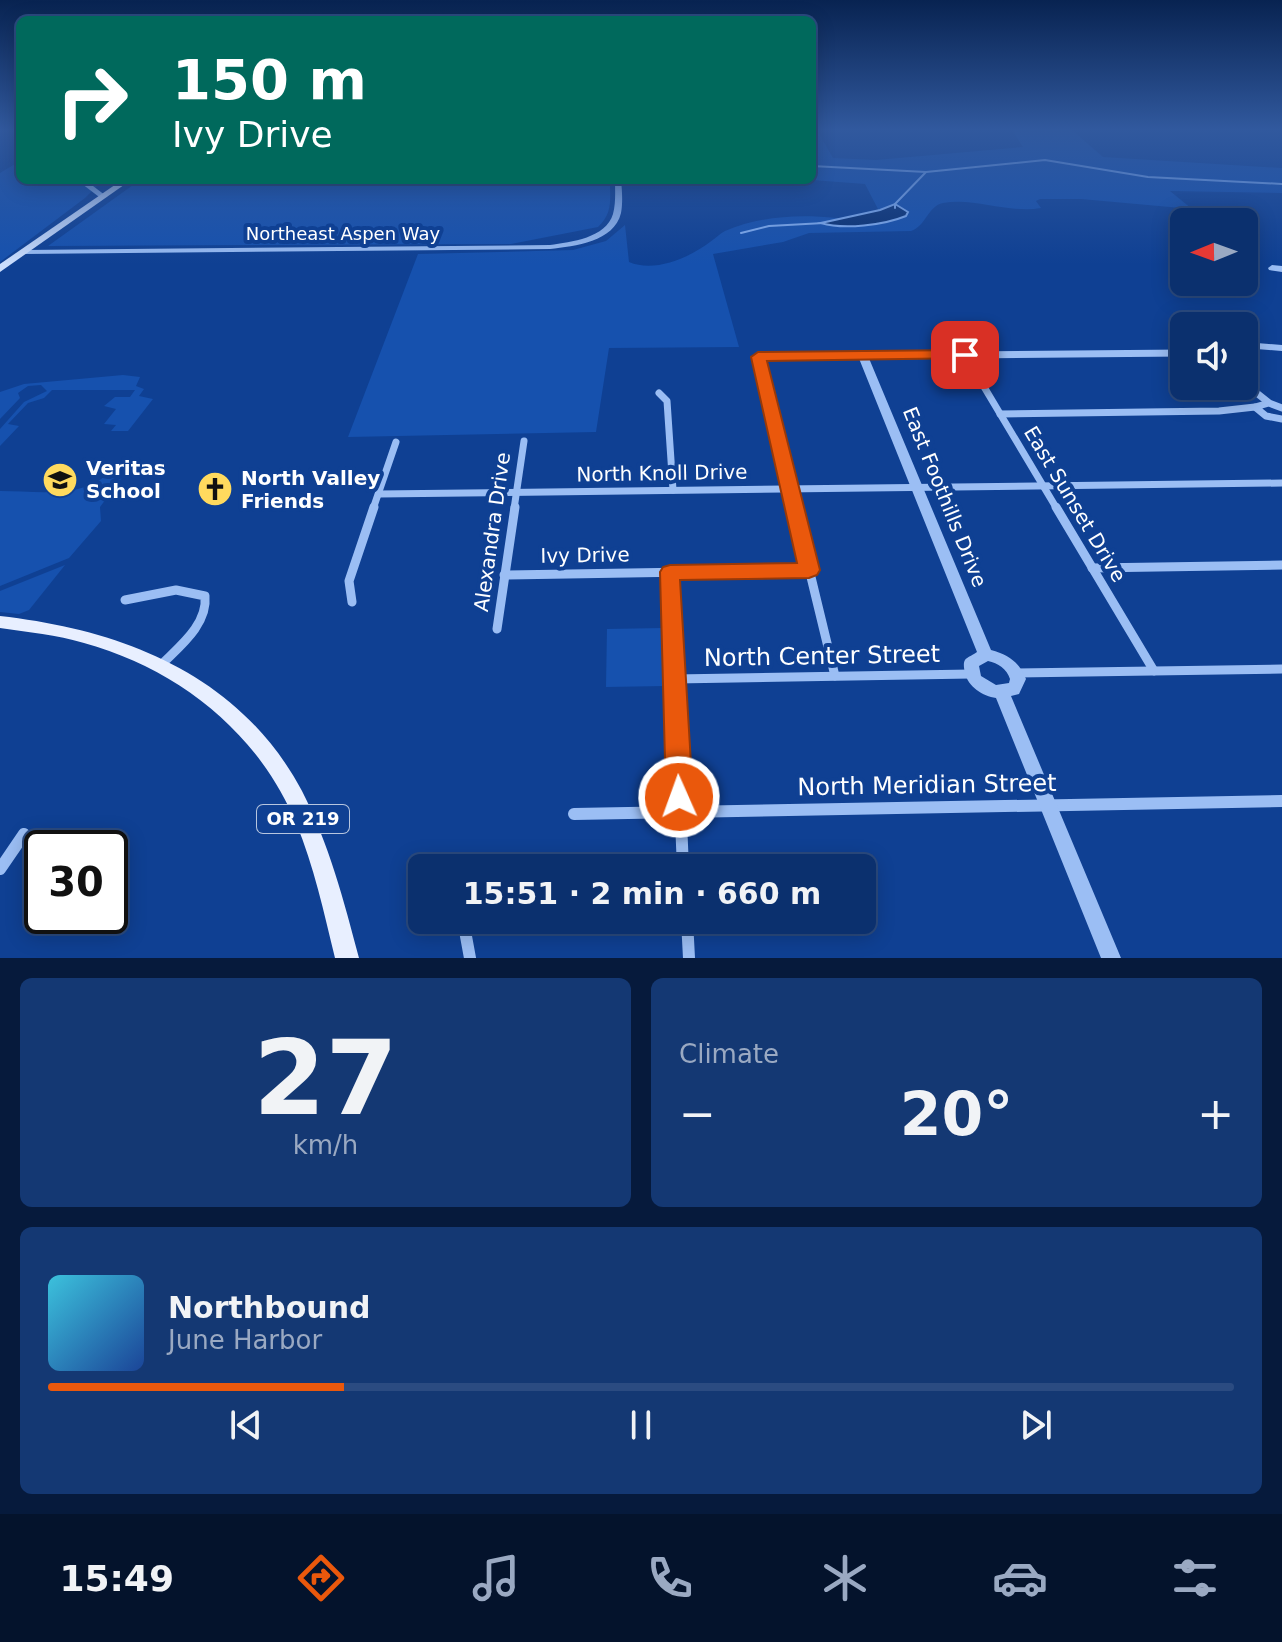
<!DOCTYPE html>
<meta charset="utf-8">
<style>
:root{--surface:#0b306e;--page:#143873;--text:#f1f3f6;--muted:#9aa9c2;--line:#2b4b81;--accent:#ea580c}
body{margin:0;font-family:"DejaVu Sans",sans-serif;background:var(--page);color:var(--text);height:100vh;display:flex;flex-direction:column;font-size:30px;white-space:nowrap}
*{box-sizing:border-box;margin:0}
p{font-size:26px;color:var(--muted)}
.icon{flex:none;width:44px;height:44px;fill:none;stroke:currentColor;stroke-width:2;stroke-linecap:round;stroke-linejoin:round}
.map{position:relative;height:958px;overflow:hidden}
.drawer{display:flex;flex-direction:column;gap:20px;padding:20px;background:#061a3c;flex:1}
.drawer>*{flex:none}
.hud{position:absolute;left:16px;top:16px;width:800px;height:168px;border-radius:12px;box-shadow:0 4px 20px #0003,0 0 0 2px var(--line);background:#00695c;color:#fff;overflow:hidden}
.needle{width:52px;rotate:269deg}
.controls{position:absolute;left:1170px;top:208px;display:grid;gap:16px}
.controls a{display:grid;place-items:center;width:88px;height:88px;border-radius:12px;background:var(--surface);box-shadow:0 4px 20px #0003,0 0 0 2px var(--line);font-size:40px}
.speed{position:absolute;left:24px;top:830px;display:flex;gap:16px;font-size:40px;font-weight:700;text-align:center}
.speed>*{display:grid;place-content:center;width:104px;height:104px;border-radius:50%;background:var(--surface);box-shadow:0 4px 20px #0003,0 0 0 2px var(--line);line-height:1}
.speed .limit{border:4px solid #111;border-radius:12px;background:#fff;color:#111}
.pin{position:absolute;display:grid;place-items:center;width:68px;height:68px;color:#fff;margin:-34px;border-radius:16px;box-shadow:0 4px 12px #0006}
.me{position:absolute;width:88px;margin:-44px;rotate:358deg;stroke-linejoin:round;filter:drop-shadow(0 0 6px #0008)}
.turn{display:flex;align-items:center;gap:28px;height:168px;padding:0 24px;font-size:36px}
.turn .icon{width:104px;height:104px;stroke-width:2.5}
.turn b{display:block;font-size:56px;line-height:68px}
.big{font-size:60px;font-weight:800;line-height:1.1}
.drawer .widget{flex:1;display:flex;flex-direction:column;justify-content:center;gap:12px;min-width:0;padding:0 28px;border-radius:12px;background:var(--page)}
.drawer .dial{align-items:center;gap:0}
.dial b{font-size:104px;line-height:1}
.song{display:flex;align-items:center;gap:24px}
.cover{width:96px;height:96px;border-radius:12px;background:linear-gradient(135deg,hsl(190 70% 55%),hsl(220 70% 35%))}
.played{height:8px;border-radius:4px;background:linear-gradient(90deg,var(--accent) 25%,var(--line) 25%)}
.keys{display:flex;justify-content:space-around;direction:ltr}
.heat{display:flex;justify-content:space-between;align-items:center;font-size:44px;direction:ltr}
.drawer .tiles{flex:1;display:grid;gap:20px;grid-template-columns:1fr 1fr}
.widget:last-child{grid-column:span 2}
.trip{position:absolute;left:408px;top:854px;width:468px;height:80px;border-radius:12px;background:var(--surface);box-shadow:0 4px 20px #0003,0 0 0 2px var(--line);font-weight:800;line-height:80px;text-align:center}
.dock{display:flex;height:128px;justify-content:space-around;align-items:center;background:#04132c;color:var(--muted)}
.dock .icon{width:56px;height:56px}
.dock .selected{color:var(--accent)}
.dock b{font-size:36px;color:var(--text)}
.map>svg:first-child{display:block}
.green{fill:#1651ae}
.water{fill:#082e6e;stroke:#8cb7f8;stroke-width:2}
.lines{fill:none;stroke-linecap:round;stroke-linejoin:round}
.stream{stroke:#8cb7f8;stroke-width:2}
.minor-far4{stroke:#9bbef4;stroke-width:5}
.minor-far3{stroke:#9bbef4;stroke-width:6}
.minor-far2{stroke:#9bbef4;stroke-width:7}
.minor-far1{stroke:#9bbef4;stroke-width:9}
.minor{stroke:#9bbef4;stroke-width:12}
.tertiary{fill:#9bbef4;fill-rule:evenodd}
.secondary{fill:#caddfd;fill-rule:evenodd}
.primary{fill:#e8efff;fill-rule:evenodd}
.route{fill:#ea580c;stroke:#983908;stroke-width:2}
.labels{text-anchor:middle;stroke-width:8;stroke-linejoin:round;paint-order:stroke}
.far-street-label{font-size:18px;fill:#fff;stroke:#0f4093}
.shield{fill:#0f4093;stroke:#b7c6df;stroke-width:2}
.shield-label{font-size:18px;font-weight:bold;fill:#fff}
.poi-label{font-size:20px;font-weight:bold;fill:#fff;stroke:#0f4093;text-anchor:start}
.street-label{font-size:20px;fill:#fff;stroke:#0f4093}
.near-street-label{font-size:24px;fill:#fff;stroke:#0f4093}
</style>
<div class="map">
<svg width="1282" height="958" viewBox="0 0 1282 958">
<rect width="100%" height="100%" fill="#0f4093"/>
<g class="green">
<path d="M812,130H817L833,158L876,160L1023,147L1012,130H1072L1103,157L1282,168V193L1170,191L1192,209L1081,199H1040L1036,201L1041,208C1009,214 975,197 943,203C928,206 926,226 911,231L809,233L783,242L713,254L739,347L609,348L596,432L348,437L418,254L573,250L606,241L625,225L629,262C654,273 689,258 710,242C716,238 719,234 725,231C760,216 799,214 836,218C849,219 866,213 879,211L865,184L812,180Z"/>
<polygon points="20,161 20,180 103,180 85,198 0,262 0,173"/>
<path d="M140,180H610C610,200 613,213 598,227L511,244L48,246Z"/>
<polygon points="123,375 140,377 136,386 144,389 139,396 153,399 128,431 111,431 116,425 104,424 116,409 104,406 115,397 130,397 135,390 52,390 44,398 28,403 8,424 19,426 0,446 0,429 24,402 47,391 41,385 28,386 18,393 20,398 0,419 0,392 24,384"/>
<path d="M118,462L132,464L100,507L101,521L69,558L0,586V491C42,491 92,501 118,462Z"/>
<polygon points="65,565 29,610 19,614 0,612 0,591"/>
<polygon points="663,628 665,686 606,687 607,629"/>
</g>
<path class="water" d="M895,204L908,212L906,216C884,225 844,230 821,223L880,210Z"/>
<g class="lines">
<g class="stream">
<polyline points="812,166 926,172 1045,160 1148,177 1282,184"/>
<polyline points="895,208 895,204 926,172"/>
<polyline points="741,233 769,226 824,223"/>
</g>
<polyline class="minor-far4" points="81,180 102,196"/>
<polyline class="minor-far3" points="1244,345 1282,348"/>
<g class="minor-far2">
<polyline points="965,355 1057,509"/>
<polyline points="1244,383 1268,402"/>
<polyline points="659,393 667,401 673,490"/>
<polyline points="1282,408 1269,403 1255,407 1266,416 1282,419"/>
<polyline points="1000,414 1219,411 1255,407"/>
<polyline points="379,494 1282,483"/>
<polyline points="373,509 396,442"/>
<polyline points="514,509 524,441"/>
<polyline points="795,509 758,357 1184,353"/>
</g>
<g class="minor-far1">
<polyline points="794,507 835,676"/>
<polyline points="1056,507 1154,671"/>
<polyline points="1092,568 1282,565"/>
<polyline points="670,572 676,707"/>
<polyline points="504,575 809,570"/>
<path d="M125,600L176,590L205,596C208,624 180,646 162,664"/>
<polyline points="352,602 349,581 374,507"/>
<polyline points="497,629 515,507"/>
<polyline points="1017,673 1282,669"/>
<polyline points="675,679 971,674"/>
</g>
<g class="minor">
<polyline points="676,705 683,868"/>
<polyline points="574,814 1282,801"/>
<polyline points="0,869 24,834"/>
<polyline points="463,920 470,958"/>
<polyline points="687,920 689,958"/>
</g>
<g class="tertiary">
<path d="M615,180H621C622,190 623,202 621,213C614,242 575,246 550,249L23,254L19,252L23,250L550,245C571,242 606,238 613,214C616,203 615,191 615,180Z"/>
<polygon points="1272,265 1282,266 1282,272 1269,270 1268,268"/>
<path d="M863,353L868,356L991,650C1009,655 1019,662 1026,679L1019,694L1011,696L1121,958H1101L996,698C983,696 968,687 965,673C964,669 963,663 965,660C966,658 976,653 977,652L858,356ZM988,661C998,663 1007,669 1010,679L1009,683L996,685L981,676L979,666Z"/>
</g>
<polygon class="secondary" points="122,180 131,180 0,272 0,264"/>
<path class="primary" d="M0,616C124,630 240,675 302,791C329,844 344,901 359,958H335C324,913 314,866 296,823C258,732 178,669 84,643C57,635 28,632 0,628Z"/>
</g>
<linearGradient id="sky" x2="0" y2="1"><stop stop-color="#082351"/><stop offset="0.49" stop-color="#31599e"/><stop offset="1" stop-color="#31599e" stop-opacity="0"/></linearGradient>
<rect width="1282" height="264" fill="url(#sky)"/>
<polygon class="route" points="965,350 973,355 971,358 767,361 820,570 817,575 809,578 680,580 693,797 689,805 679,809 670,805 666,797 660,572 663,567 670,565 797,563 751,357 758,352"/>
<defs>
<symbol id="school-disc" viewBox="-11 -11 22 22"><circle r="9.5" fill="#ffda5e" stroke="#0f4093"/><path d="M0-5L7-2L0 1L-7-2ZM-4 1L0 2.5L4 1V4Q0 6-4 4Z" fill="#111"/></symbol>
<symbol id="church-disc" viewBox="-11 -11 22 22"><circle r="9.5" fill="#ffda5e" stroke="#0f4093"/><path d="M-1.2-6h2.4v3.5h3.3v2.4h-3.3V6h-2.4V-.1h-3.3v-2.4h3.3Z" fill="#111"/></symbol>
</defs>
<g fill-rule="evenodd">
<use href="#school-disc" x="40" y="460" width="40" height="40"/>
<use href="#church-disc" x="195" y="469" width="40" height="40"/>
</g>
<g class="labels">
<g class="far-street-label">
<text x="343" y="240">Northeast Aspen Way</text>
</g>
<rect class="shield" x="257" y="805" width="92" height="28" rx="6"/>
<g class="shield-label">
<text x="303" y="825">OR 219</text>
</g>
<g class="poi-label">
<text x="86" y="475">Veritas<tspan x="86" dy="23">School</tspan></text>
<text x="241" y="485">North Valley<tspan x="241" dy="23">Friends</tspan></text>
</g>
<g class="street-label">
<text transform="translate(662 473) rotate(-1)" y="7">North Knoll Drive</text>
<text transform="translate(945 497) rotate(68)" y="7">East Foothills Drive</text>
<text transform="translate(1075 504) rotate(59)" y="7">East Sunset Drive</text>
<text transform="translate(492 532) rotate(-82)" y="7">Alexandra Drive</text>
<text transform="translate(585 555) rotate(-1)" y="7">Ivy Drive</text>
</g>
<g class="near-street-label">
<text transform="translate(822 656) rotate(-1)" y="8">North Center Street</text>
<text transform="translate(927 785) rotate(-1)" y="8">North Meridian Street</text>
</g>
</g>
</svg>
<div class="controls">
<a><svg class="needle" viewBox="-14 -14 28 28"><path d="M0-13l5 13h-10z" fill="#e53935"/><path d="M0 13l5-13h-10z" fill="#9aa9c2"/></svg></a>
<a><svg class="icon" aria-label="sound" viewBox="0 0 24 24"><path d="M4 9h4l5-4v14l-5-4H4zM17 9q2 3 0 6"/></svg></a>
</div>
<div class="speed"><div class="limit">30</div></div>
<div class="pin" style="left:965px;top:355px;background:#d93025"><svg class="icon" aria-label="arrive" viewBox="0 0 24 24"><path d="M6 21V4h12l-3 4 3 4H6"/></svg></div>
<svg class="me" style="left:679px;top:797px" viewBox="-20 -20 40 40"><circle r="17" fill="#ea580c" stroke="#fff" stroke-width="3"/><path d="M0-11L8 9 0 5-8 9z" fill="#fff"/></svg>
<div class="trip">15:51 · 2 min · 660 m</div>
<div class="hud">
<div class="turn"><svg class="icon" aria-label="right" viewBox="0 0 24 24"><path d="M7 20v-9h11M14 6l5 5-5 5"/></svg><div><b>150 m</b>Ivy Drive</div></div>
</div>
</div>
<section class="drawer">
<div class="tiles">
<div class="widget dial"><b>27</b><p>km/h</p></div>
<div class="widget"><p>Climate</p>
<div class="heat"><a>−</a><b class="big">20°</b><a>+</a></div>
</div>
<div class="widget">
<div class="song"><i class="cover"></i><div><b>Northbound</b><p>June Harbor</p></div></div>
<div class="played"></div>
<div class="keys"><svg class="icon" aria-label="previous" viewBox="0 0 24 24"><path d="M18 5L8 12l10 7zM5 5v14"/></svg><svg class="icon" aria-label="pause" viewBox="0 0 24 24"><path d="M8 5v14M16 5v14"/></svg><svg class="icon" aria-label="next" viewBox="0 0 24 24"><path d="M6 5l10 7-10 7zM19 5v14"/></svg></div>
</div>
</div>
</section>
<nav class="dock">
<b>15:49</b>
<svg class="icon selected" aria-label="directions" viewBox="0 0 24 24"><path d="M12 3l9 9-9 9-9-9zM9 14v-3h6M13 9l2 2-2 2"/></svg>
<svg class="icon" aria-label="music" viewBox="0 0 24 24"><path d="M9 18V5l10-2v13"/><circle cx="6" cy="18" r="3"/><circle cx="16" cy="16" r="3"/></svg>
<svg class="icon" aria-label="phone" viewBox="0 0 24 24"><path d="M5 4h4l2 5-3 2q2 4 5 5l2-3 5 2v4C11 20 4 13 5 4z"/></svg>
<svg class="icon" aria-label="climate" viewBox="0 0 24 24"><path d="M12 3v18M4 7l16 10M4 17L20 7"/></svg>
<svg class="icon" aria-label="car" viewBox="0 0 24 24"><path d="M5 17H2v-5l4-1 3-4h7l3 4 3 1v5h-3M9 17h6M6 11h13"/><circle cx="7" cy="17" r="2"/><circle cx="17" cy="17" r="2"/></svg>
<svg class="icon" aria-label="filters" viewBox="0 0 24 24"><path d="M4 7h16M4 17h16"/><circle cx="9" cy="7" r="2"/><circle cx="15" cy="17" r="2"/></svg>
</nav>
